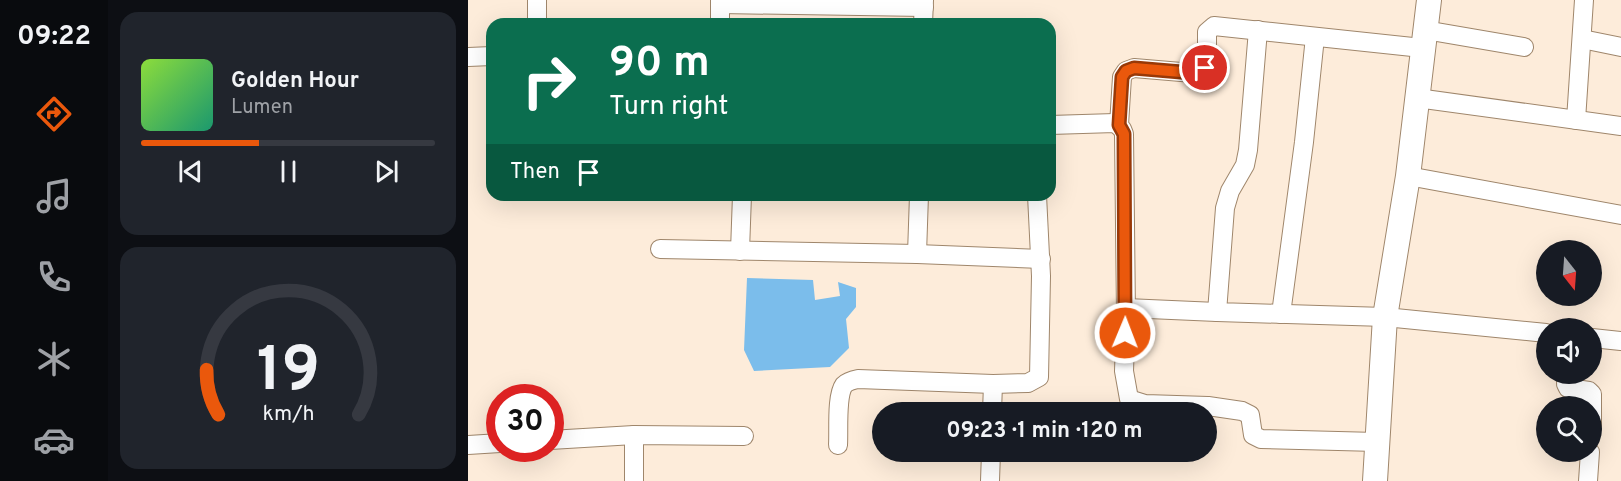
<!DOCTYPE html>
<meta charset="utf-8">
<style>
:root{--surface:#171b24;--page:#20242c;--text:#f1f3f6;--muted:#9ea1a6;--line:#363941;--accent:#ea580c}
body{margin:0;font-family:Overpass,sans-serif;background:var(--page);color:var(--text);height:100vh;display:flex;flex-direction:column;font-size:22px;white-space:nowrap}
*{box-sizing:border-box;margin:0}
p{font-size:20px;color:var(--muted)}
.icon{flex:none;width:33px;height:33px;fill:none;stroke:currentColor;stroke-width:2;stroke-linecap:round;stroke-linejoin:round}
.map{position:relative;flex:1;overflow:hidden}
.details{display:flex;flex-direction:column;gap:12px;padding:12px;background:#0d0f14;width:360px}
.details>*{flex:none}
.hud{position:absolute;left:18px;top:18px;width:570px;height:183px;border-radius:18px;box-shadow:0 6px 24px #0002;background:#0b6e4f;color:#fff;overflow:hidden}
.needle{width:39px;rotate:163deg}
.buttons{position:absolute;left:1068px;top:240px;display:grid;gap:12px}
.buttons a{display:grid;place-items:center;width:66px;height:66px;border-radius:50%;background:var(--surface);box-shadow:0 6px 24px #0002;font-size:30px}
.speed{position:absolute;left:18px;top:384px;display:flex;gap:12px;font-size:30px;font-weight:700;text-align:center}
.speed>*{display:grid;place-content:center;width:78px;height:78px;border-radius:50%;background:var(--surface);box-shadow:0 6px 24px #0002;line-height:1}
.speed .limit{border:9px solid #d22;background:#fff;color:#111}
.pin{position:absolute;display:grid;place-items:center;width:51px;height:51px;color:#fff;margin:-26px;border:3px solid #fff;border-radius:50%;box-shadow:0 2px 6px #0007}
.me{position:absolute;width:66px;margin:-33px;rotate:1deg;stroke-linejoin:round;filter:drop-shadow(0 0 4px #0008)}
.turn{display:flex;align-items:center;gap:21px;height:126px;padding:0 24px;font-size:27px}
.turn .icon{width:78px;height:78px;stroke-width:2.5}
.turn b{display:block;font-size:42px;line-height:51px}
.then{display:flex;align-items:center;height:57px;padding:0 24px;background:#0003;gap:12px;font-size:22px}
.details .widget{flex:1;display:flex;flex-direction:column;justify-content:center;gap:9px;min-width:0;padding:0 21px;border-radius:18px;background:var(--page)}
.details .dial{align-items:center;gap:0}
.dial svg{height:156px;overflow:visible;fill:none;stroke:var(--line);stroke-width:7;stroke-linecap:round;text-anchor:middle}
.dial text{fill:var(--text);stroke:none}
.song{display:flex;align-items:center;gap:18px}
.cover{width:72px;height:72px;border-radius:9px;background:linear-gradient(135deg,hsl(90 70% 55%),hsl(160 70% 35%))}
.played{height:6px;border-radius:3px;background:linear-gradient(90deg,var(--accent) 40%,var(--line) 40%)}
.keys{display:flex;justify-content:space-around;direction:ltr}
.trip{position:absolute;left:404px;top:402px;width:345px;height:60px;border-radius:30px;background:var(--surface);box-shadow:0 6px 24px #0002;font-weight:700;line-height:60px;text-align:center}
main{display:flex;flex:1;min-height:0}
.tabs{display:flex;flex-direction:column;width:108px;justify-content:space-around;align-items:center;background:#090b0e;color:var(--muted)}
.tabs .icon{width:42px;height:42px}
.tabs .active{color:var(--accent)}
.tabs b{font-size:27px;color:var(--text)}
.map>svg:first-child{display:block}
.water{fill:#7bbdeb}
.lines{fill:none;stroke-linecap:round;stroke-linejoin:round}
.minor-casing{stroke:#9f866b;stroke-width:20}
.tertiary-casing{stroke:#9f866b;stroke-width:26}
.minor{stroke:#fff;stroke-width:18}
.tertiary{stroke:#fff;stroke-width:24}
.route-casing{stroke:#983908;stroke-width:15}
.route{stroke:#ea580c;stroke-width:10}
</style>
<main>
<nav class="tabs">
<b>09:22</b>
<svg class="icon active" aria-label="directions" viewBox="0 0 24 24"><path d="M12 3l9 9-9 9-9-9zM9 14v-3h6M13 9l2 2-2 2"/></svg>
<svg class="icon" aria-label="music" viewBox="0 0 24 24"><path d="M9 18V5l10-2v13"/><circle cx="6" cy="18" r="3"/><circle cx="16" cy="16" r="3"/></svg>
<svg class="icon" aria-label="phone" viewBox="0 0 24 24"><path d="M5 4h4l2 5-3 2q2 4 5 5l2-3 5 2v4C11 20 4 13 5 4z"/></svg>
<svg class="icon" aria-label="climate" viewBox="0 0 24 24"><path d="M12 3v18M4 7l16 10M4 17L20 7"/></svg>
<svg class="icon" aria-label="car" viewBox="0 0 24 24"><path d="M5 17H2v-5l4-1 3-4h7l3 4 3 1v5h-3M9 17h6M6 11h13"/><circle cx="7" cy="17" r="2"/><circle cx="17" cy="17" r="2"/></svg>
</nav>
<section class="details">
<div class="widget">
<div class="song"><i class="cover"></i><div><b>Golden Hour</b><p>Lumen</p></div></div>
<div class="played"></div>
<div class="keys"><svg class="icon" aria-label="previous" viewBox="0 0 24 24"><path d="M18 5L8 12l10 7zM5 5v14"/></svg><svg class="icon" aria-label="pause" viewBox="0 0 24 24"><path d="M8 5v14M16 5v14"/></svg><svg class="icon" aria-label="next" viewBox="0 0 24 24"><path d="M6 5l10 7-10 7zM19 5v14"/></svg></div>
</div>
<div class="widget dial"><svg viewBox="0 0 100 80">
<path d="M14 69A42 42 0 1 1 86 69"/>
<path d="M14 69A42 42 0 0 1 8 46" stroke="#ea580c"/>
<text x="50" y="56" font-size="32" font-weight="700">19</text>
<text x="50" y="72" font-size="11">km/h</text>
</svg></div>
</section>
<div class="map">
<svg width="1153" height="481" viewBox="0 0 1153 481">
<rect width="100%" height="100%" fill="#fdecda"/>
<polygon class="water" points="279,278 345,280 347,300 372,296 370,282 388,288 388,307 378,319 381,348 362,367 286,371 276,350"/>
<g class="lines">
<defs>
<g id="minor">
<polyline points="69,0 69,24"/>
<polyline points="252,0 252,4 456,7"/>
<polyline points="252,4 252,24"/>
<polyline points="455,24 456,0"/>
<polyline points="790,30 780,150 777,165 762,191 757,208 749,312 917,317 1078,333"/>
<polyline points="957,30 1056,47"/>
<polyline points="1114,39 1153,47"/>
<polyline points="0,57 24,56"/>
<polyline points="949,98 1153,126"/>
<polyline points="1108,120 1116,0"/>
<polyline points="582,125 647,123 654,129 656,134 658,315 656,371 661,399 677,404 740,406 774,411 782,415 785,435 793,439 909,442"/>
<path d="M651,125L654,77L658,71L666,68L725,73C732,71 736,70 739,64V32L746,26L954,48"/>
<polyline points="940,176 1153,215"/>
<polyline points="192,249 449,254 573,259"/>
<polyline points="272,251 274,195"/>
<polyline points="449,254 451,195"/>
<polyline points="658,308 749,312"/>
<polyline points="813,314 836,142 847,37"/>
<polyline points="1124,338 1153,341"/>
<polyline points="1099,374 1098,384 1100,388 1121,391 1124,394 1124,427"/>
<polyline points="524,412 525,384 560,383 571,377 573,276 569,195"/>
<polyline points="166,435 166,481"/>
<polyline points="82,440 166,435 276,436"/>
<polyline points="0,445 32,443"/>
<path d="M370,445C371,431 368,396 376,385C380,381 385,380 390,379L525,384"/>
<polyline points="522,481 523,452"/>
<polyline points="1120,481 1122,452"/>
</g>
<polyline id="tertiary" points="907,481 917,317 940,176 961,0"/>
</defs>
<use href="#minor" class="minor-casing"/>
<use href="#tertiary" class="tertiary-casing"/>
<use href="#minor" class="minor"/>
<use href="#tertiary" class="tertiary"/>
</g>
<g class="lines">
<defs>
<polyline id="route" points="657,333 656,134 651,125 654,77 658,71 666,68 725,73 737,68"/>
</defs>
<use href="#route" class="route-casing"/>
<use href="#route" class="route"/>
</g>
</svg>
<div class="buttons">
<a><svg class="needle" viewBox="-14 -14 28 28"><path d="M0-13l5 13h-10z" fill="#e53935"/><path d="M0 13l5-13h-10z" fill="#9ea1a6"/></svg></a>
<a><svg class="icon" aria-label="sound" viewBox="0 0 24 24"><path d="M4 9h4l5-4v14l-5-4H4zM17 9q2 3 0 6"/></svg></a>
<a><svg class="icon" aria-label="search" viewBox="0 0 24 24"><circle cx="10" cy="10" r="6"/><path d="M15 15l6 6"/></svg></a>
</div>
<div class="speed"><div class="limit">30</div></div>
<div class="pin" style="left:737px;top:68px;background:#d93025"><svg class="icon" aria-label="arrive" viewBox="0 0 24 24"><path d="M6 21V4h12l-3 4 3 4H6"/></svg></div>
<svg class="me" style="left:657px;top:333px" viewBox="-20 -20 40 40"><circle r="17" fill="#ea580c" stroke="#fff" stroke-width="3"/><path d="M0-11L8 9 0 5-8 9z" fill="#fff"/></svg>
<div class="trip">09:23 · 1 min · 120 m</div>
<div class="hud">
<div class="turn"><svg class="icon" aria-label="right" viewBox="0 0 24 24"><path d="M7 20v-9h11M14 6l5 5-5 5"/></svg><div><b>90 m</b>Turn right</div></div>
<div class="then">Then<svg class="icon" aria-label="arrive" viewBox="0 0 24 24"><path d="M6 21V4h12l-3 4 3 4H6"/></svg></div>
</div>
</div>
</main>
